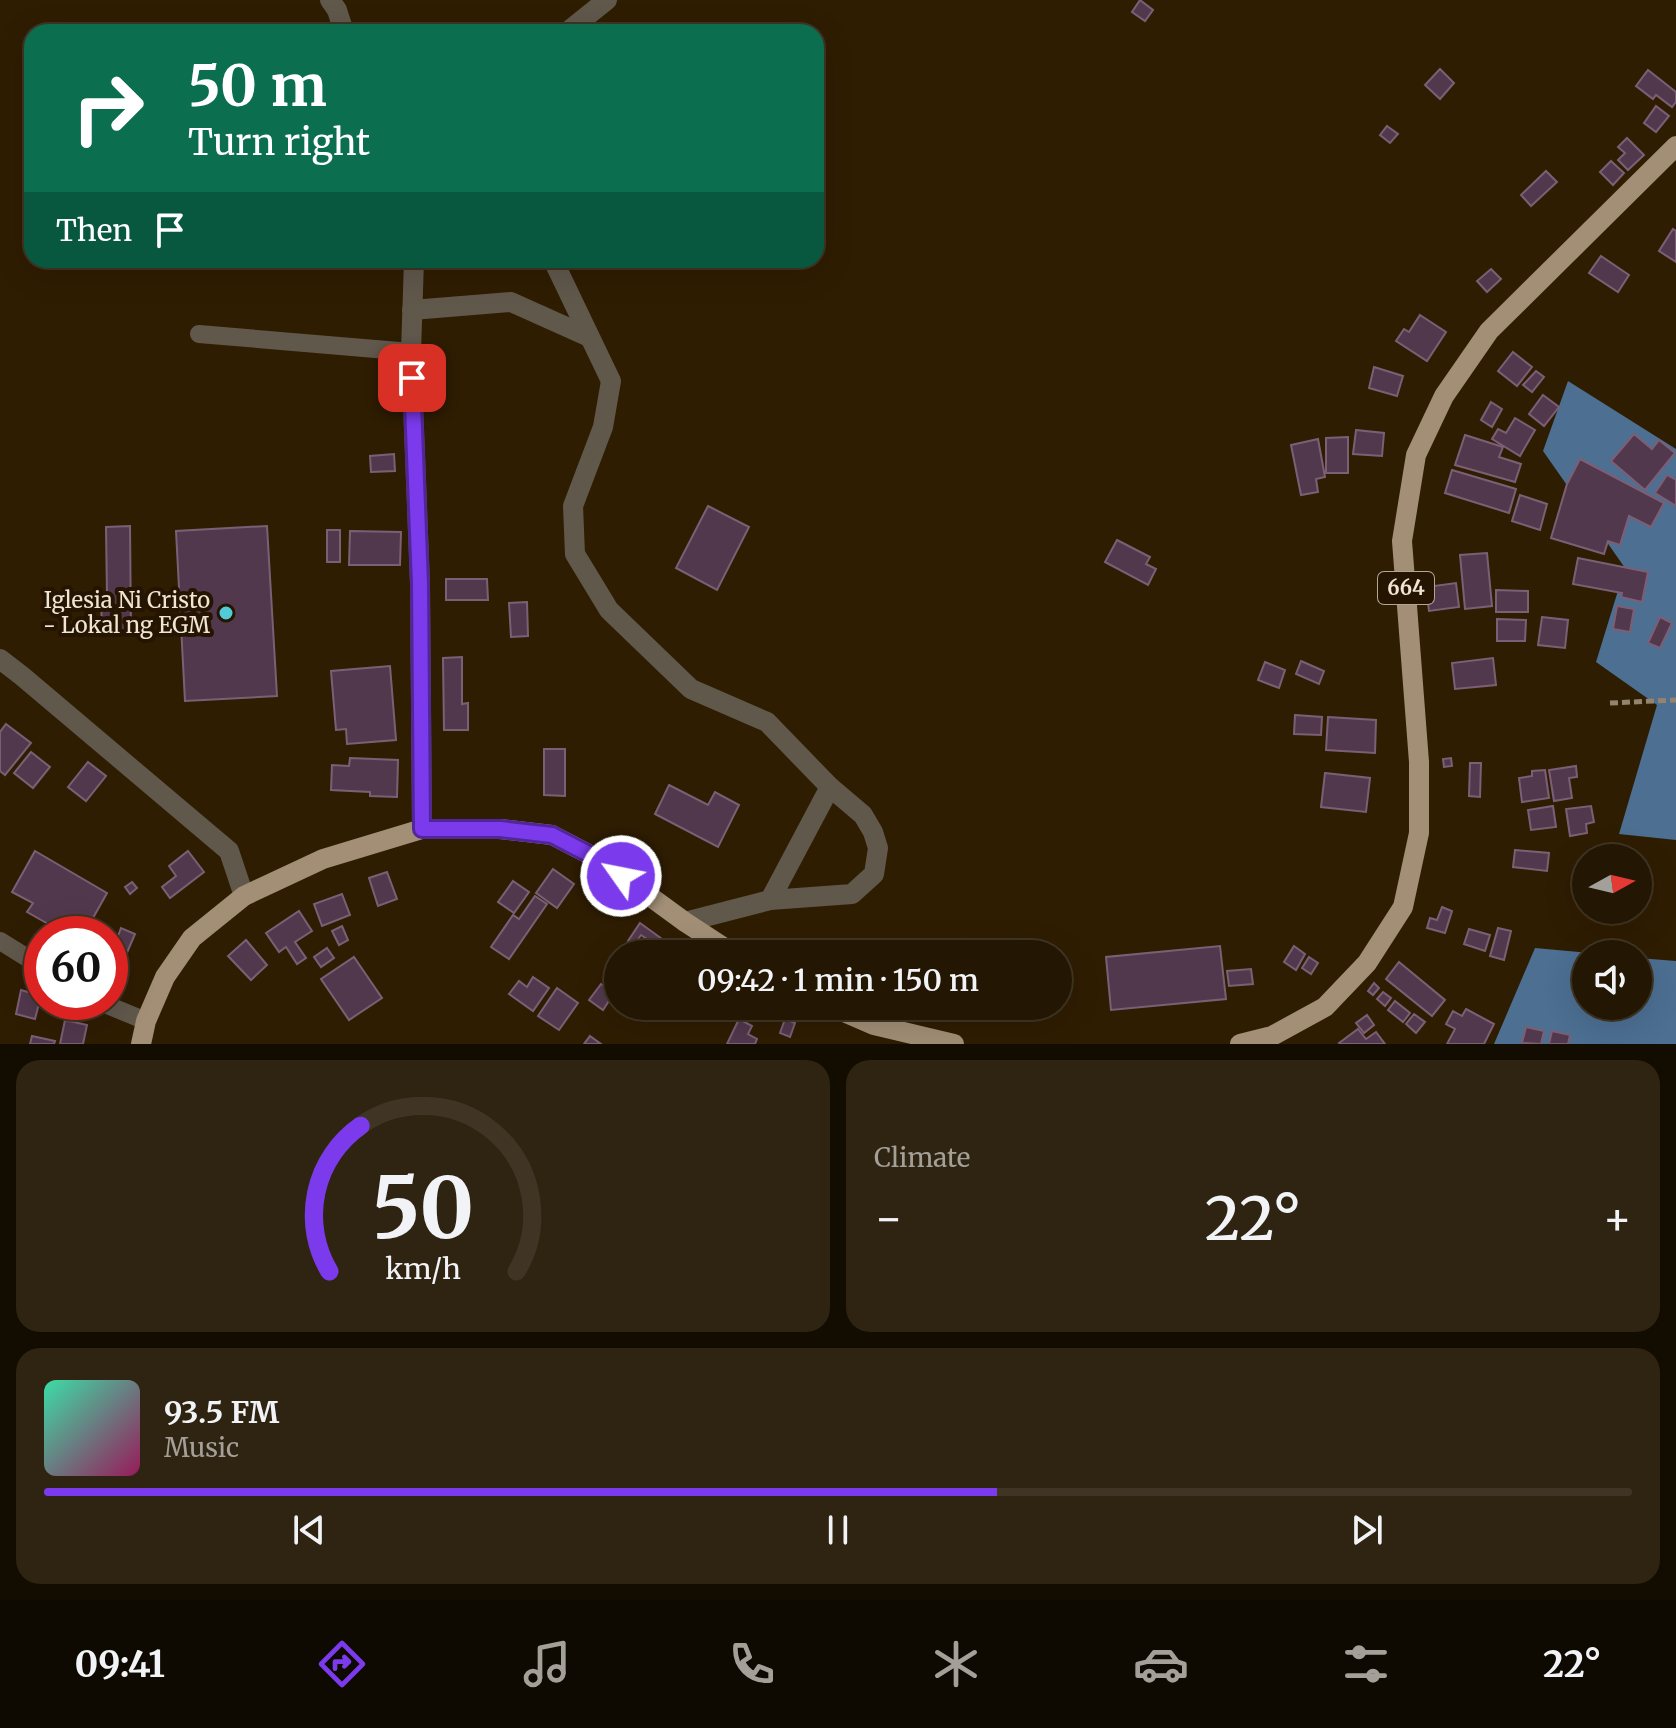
<!DOCTYPE html>
<meta charset="utf-8">
<style>
:root{--surface:#231602;--page:#2f2311;--text:#f1f3f6;--muted:#a39f99;--line:#403524;--accent:#7c3aed}
body{margin:0;font-family:Merriweather,serif;background:var(--page);color:var(--text);height:100vh;display:flex;flex-direction:column;font-size:30px;white-space:nowrap}
*{box-sizing:border-box;margin:0}
p{font-size:26px;color:var(--muted)}
.icon{flex:none;width:44px;height:44px;fill:none;stroke:currentColor;stroke-width:2;stroke-linecap:round;stroke-linejoin:round}
.map{position:relative;height:1044px;overflow:hidden}
.details{display:flex;flex-direction:column;gap:16px;padding:16px;background:#130c01;flex:1}
.details>*{flex:none}
.top-card{position:absolute;left:24px;top:24px;width:800px;height:244px;border-radius:24px;box-shadow:0 8px 32px #0002,0 0 0 2px var(--line);background:#0b6e4f;color:#fff;overflow:hidden}
.needle{width:52px;rotate:82deg}
.buttons{position:absolute;left:1572px;top:844px;display:grid;gap:16px}
.buttons a{display:grid;place-items:center;width:80px;height:80px;border-radius:50%;background:var(--surface);box-shadow:0 8px 32px #0002,0 0 0 2px var(--line);font-size:40px}
.speed{position:absolute;left:24px;top:916px;display:flex;gap:16px;font-size:40px;font-weight:700;text-align:center}
.speed>*{display:grid;place-content:center;width:104px;height:104px;border-radius:50%;background:var(--surface);box-shadow:0 8px 32px #0002,0 0 0 2px var(--line);line-height:1}
.speed .limit{border:12px solid #d22;background:#fff;color:#111}
.pin{position:absolute;display:grid;place-items:center;width:68px;height:68px;color:#fff;margin:-34px;border-radius:16px;box-shadow:0 4px 12px #0006}
.me{position:absolute;width:88px;margin:-44px;rotate:303deg;stroke-linejoin:round;filter:drop-shadow(0 0 6px #0008)}
.turn{display:flex;align-items:center;gap:28px;height:168px;padding:0 32px;font-size:36px}
.turn .icon{width:104px;height:104px;stroke-width:2.5}
.turn b{display:block;font-size:56px;line-height:68px}
.then{display:flex;align-items:center;height:76px;padding:0 32px;background:#0003;gap:16px;font-size:30px}
.big{font-size:60px;font-weight:600;line-height:1.1}
.details .card{flex:1;display:flex;flex-direction:column;justify-content:center;gap:12px;min-width:0;padding:0 28px;border-radius:24px;background:var(--page)}
.details .dial{align-items:center;gap:0}
.dial svg{height:208px;overflow:visible;fill:none;stroke:var(--line);stroke-width:7;stroke-linecap:round;text-anchor:middle}
.dial text{fill:var(--text);stroke:none}
.song{display:flex;align-items:center;gap:24px}
.cover{width:96px;height:96px;border-radius:12px;background:linear-gradient(135deg,hsl(160 70% 55%),hsl(330 70% 35%))}
.played{height:8px;border-radius:4px;background:linear-gradient(90deg,var(--accent) 60%,var(--line) 60%)}
.keys{display:flex;justify-content:space-around;direction:ltr}
.heat{display:flex;justify-content:space-between;align-items:center;font-size:44px;direction:ltr}
.details .tiles{flex:1;display:grid;gap:16px;grid-template-columns:1fr 1fr}
.card:last-child{grid-column:span 2}
.trip{position:absolute;left:604px;top:940px;width:468px;height:80px;border-radius:40px;background:var(--surface);box-shadow:0 8px 32px #0002,0 0 0 2px var(--line);font-weight:600;line-height:80px;text-align:center}
.tab-bar{display:flex;height:128px;justify-content:space-around;align-items:center;background:#0e0901;color:var(--muted)}
.tab-bar .icon{width:56px;height:56px}
.tab-bar .on{color:var(--accent)}
.tab-bar b{font-size:36px;color:var(--text)}
.map>svg:first-child{display:block}
.water{fill:#4c6f92}
.building{fill:#52384d;stroke:#7c5f75;stroke-width:2}
.lines{fill:none;stroke-linecap:round;stroke-linejoin:round}
.path{stroke:#93846f;stroke-width:5;stroke-dasharray:8 4;stroke-linecap:butt}
.lane{stroke:#61584c;stroke-width:18}
.street{stroke:#61584c;stroke-width:20}
.primary{stroke:#a28f76;stroke-width:20}
.route-casing{stroke:#51269a;stroke-width:20}
.route{stroke:#7c3aed;stroke-width:14}
.poi-dot{fill:#52cbd8;stroke:#251400;stroke-width:3}
.labels{text-anchor:middle;stroke-width:8;stroke-linejoin:round;paint-order:stroke}
.shield{fill:#251400;stroke:#b3a694;stroke-width:2}
.shield-label{font-size:20px;font-weight:bold;fill:#f0e4d4}
.poi-label{font-size:22px;fill:#f0e4d4;stroke:#251400;text-anchor:end}
</style>
<div class="map">
<svg width="1676" height="1044" viewBox="0 0 1676 1044">
<rect width="100%" height="100%" fill="#2f1d02"/>
<g class="water">
<polygon points="1568,381 1676,449 1676,840 1619,834 1657,705 1596,662 1625,568 1543,451"/>
<polygon points="1535,948 1601,954 1586,954 1586,1006 1638,1006 1638,958 1676,961 1676,1044 1494,1044"/>
</g>
<g class="building">
<polygon points="1140,0 1153,10 1145,21 1132,12"/>
<polygon points="1440,69 1454,83 1440,99 1425,85"/>
<polygon points="1648,70 1676,92 1676,102 1672,107 1656,95 1653,99 1636,86"/>
<polygon points="1656,106 1669,116 1656,132 1644,123"/>
<polygon points="1387,126 1398,134 1390,143 1380,135"/>
<polygon points="1627,138 1644,155 1628,170 1618,160 1625,153 1618,147"/>
<polygon points="1611,161 1624,173 1613,185 1600,172"/>
<polygon points="1546,171 1557,182 1531,206 1521,195"/>
<polygon points="1673,229 1676,231 1676,262 1659,251"/>
<polygon points="1601,256 1629,275 1618,292 1589,273"/>
<polygon points="1491,269 1501,279 1487,292 1477,281"/>
<polygon points="1420,315 1446,332 1427,361 1396,341 1404,329 1409,332"/>
<polygon points="1513,352 1532,367 1517,386 1498,371"/>
<polygon points="1374,367 1403,376 1397,396 1369,388"/>
<polygon points="1536,371 1544,377 1532,392 1523,385"/>
<polygon points="1543,395 1559,407 1544,426 1529,414"/>
<polygon points="1491,402 1502,409 1492,427 1481,420"/>
<polygon points="1515,418 1535,430 1520,456 1492,439 1498,429 1506,433"/>
<polygon points="1356,430 1384,433 1382,456 1353,454"/>
<polygon points="1634,434 1652,449 1659,440 1675,453 1645,490 1611,461"/>
<polygon points="1465,435 1503,447 1499,457 1521,464 1515,482 1455,465"/>
<polygon points="1348,437 1348,473 1326,473 1326,438"/>
<polygon points="1318,439 1325,477 1316,479 1318,492 1301,495 1291,445"/>
<polygon points="394,454 395,471 371,472 370,456"/>
<polygon points="1580,459 1664,503 1651,527 1629,516 1620,545 1608,541 1604,554 1551,538 1567,484"/>
<polygon points="1452,470 1516,489 1509,513 1445,493"/>
<polygon points="1667,475 1676,480 1676,506 1655,493"/>
<polygon points="1520,495 1547,504 1540,530 1512,521"/>
<polygon points="708,506 749,527 717,590 676,568"/>
<polygon points="130,526 131,633 102,634 101,597 107,596 106,527"/>
<polygon points="267,526 277,696 185,701 176,531"/>
<rect x="327" y="530" width="13" height="32"/>
<polygon points="350,531 401,532 400,565 349,565"/>
<polygon points="1117,540 1150,557 1146,564 1156,569 1148,585 1105,562"/>
<polygon points="1487,553 1492,606 1465,609 1460,555"/>
<polygon points="1578,558 1648,572 1642,602 1621,597 1622,593 1573,584"/>
<polygon points="446,579 487,579 488,600 446,600"/>
<polygon points="1456,583 1459,607 1429,611 1426,587"/>
<polygon points="1496,590 1528,591 1528,612 1496,612"/>
<polygon points="527,602 528,636 511,637 509,603"/>
<polygon points="1617,606 1634,609 1630,632 1613,629"/>
<polygon points="1542,617 1568,620 1565,648 1538,645"/>
<polygon points="1660,617 1672,623 1660,648 1648,643"/>
<polygon points="1497,619 1526,620 1525,641 1497,641"/>
<polygon points="462,657 462,704 468,703 468,730 444,730 443,658"/>
<polygon points="1493,658 1496,685 1455,689 1452,663"/>
<polygon points="1301,661 1324,671 1319,684 1296,674"/>
<polygon points="1265,662 1285,670 1279,688 1258,680"/>
<polygon points="390,666 396,740 347,744 346,729 336,730 331,671"/>
<polygon points="1295,715 1322,717 1321,735 1294,734"/>
<polygon points="1328,717 1376,720 1375,753 1326,750"/>
<polygon points="6,724 31,743 5,775 0,771 0,732"/>
<polygon points="544,749 565,749 565,796 544,795"/>
<polygon points="31,752 50,767 33,788 14,773"/>
<polygon points="350,758 398,760 397,797 370,796 370,792 331,790 332,765 349,766"/>
<polygon points="1451,758 1452,766 1444,767 1443,759"/>
<polygon points="88,762 106,776 86,801 68,787"/>
<polygon points="1470,763 1481,763 1480,797 1469,796"/>
<polygon points="1576,766 1577,777 1569,778 1572,798 1554,801 1549,770"/>
<polygon points="1545,770 1549,798 1522,802 1519,778 1532,776 1532,771"/>
<polygon points="1325,773 1370,778 1366,812 1321,807"/>
<polygon points="669,785 708,805 715,792 739,805 718,847 655,814"/>
<polygon points="1553,806 1556,827 1531,830 1528,810"/>
<polygon points="1591,806 1594,822 1586,824 1587,833 1570,836 1566,809"/>
<polygon points="1515,850 1549,853 1547,871 1513,867"/>
<polygon points="35,851 107,893 84,934 66,934 27,912 33,903 12,892"/>
<polygon points="188,851 204,872 170,898 162,887 176,876 169,866"/>
<polygon points="553,869 574,884 557,908 536,893"/>
<polygon points="387,872 397,899 378,906 369,878"/>
<polygon points="513,881 529,892 514,913 498,902"/>
<polygon points="132,882 137,888 130,894 125,887"/>
<polygon points="342,894 350,915 322,926 314,904"/>
<polygon points="535,896 547,904 509,959 491,947 513,915 519,919"/>
<polygon points="1442,907 1452,911 1445,933 1427,928 1430,918 1437,920"/>
<polygon points="299,911 312,931 295,942 306,958 297,964 286,947 279,952 266,933"/>
<polygon points="640,923 662,939 655,949 645,942 647,939 641,935 634,945 628,941"/>
<polygon points="342,926 348,940 339,945 332,931"/>
<polygon points="99,928 118,936 121,928 135,934 114,983 110,982 110,934 96,934"/>
<polygon points="1498,928 1511,931 1504,960 1490,956"/>
<polygon points="1469,929 1490,935 1485,951 1464,944"/>
<polygon points="962,939 988,944 986,954 959,954"/>
<polygon points="246,940 267,965 251,980 228,956"/>
<polygon points="1220,946 1226,999 1111,1010 1106,957"/>
<polygon points="1294,946 1305,954 1296,970 1284,962"/>
<polygon points="327,948 334,958 321,967 314,957"/>
<polygon points="354,957 382,998 349,1020 321,979"/>
<polygon points="1309,957 1318,963 1311,974 1302,968"/>
<polygon points="1399,962 1445,1000 1432,1016 1386,979"/>
<polygon points="1251,969 1253,984 1229,986 1227,971"/>
<polygon points="533,977 549,988 533,1011 509,994 519,981 527,987"/>
<polygon points="1374,983 1379,988 1373,995 1368,991"/>
<polygon points="601,984 614,993 603,1010 589,1000"/>
<polygon points="557,988 578,1003 559,1030 538,1016"/>
<polygon points="21,990 41,996 35,1019 16,1014"/>
<polygon points="1383,992 1391,998 1385,1006 1377,999"/>
<polygon points="1395,1001 1410,1013 1403,1022 1388,1010"/>
<polygon points="1466,1009 1494,1024 1484,1044 1447,1044 1455,1029 1446,1024 1453,1011 1462,1016"/>
<polygon points="1414,1014 1425,1022 1416,1033 1406,1024"/>
<polygon points="1367,1015 1374,1025 1364,1033 1356,1023"/>
<polygon points="739,1019 752,1026 748,1034 757,1039 755,1044 727,1044"/>
<polygon points="785,1019 795,1023 790,1037 780,1033"/>
<polygon points="65,1020 87,1025 83,1044 60,1044"/>
<polygon points="1526,1027 1544,1031 1541,1044 1522,1043"/>
<polygon points="1358,1029 1366,1039 1376,1032 1385,1044 1340,1044 1339,1043"/>
<polygon points="1552,1031 1570,1035 1568,1044 1549,1044"/>
<polygon points="32,1036 55,1041 54,1044 30,1044"/>
<polygon points="590,1036 601,1044 584,1044"/>
</g>
<g class="lines">
<polyline class="path" points="1610,703 1676,700"/>
<g class="lane">
<polyline points="199,334 411,352"/>
<polyline points="0,941 42,967"/>
<polyline points="100,1002 146,1021"/>
</g>
<g class="street">
<polyline points="330,0 337,10 344,32"/>
<polyline points="567,32 607,0"/>
<polyline points="414,260 411,352 420,584 422,829"/>
<polyline points="553,260 611,381 603,427 573,506 575,554 609,610 691,689 767,722 830,787 863,815 873,832 878,848 874,874 852,894 770,900 685,922"/>
<polyline points="412,310 511,302 589,337"/>
<polyline points="0,659 22,676 229,851 244,896"/>
<polyline points="770,900 830,787"/>
</g>
<g class="primary">
<polyline points="830,1006 874,1025 954,1044"/>
<polyline points="141,1044 146,1021 165,977 192,938 244,896 323,859 422,829 500,829 552,835 600,860 685,922 734,954"/>
<polyline points="1240,1044 1272,1036 1325,1007 1367,963 1403,907 1419,833 1419,762 1402,541 1416,455 1444,396 1489,331 1676,146"/>
</g>
</g>
<g class="lines">
<defs>
<polyline id="route" points="412,378 420,584 422,829 500,829 552,835 600,860 621,876"/>
</defs>
<use href="#route" class="route-casing"/>
<use href="#route" class="route"/>
</g>
<circle class="poi-dot" cx="226" cy="613" r="8"/>
<g class="labels">
<rect class="shield" x="1378" y="572" width="56" height="32" rx="6"/>
<g class="shield-label">
<text x="1406" y="595">664</text>
</g>
<g class="poi-label">
<text x="210" y="608">Iglesia Ni Cristo<tspan x="210" dy="25">- Lokal ng EGM</tspan></text>
</g>
</g>
</svg>
<div class="buttons">
<a><svg class="needle" viewBox="-14 -14 28 28"><path d="M0-13l5 13h-10z" fill="#e53935"/><path d="M0 13l5-13h-10z" fill="#a39f99"/></svg></a>
<a><svg class="icon" aria-label="sound" viewBox="0 0 24 24"><path d="M4 9h4l5-4v14l-5-4H4zM17 9q2 3 0 6"/></svg></a>
</div>
<div class="speed"><div class="limit">60</div></div>
<div class="pin" style="left:412px;top:378px;background:#d93025"><svg class="icon" aria-label="arrive" viewBox="0 0 24 24"><path d="M6 21V4h12l-3 4 3 4H6"/></svg></div>
<svg class="me" style="left:621px;top:876px" viewBox="-20 -20 40 40"><circle r="17" fill="#7c3aed" stroke="#fff" stroke-width="3"/><path d="M0-11L8 9 0 5-8 9z" fill="#fff"/></svg>
<div class="trip">09:42 · 1 min · 150 m</div>
<div class="top-card">
<div class="turn"><svg class="icon" aria-label="right" viewBox="0 0 24 24"><path d="M7 20v-9h11M14 6l5 5-5 5"/></svg><div><b>50 m</b>Turn right</div></div>
<div class="then">Then<svg class="icon" aria-label="arrive" viewBox="0 0 24 24"><path d="M6 21V4h12l-3 4 3 4H6"/></svg></div>
</div>
</div>
<section class="details">
<div class="tiles">
<div class="card dial"><svg viewBox="0 0 100 80">
<path d="M14 69A42 42 0 1 1 86 69"/>
<path d="M14 69A42 42 0 0 1 26 13" stroke="#7c3aed"/>
<text x="50" y="56" font-size="32" font-weight="700">50</text>
<text x="50" y="72" font-size="11">km/h</text>
</svg></div>
<div class="card"><p>Climate</p>
<div class="heat"><a>−</a><b class="big">22°</b><a>+</a></div>
</div>
<div class="card">
<div class="song"><i class="cover"></i><div><b>93.5 FM</b><p>Music</p></div></div>
<div class="played"></div>
<div class="keys"><svg class="icon" aria-label="previous" viewBox="0 0 24 24"><path d="M18 5L8 12l10 7zM5 5v14"/></svg><svg class="icon" aria-label="pause" viewBox="0 0 24 24"><path d="M8 5v14M16 5v14"/></svg><svg class="icon" aria-label="next" viewBox="0 0 24 24"><path d="M6 5l10 7-10 7zM19 5v14"/></svg></div>
</div>
</div>
</section>
<nav class="tab-bar">
<b>09:41</b>
<svg class="icon on" aria-label="directions" viewBox="0 0 24 24"><path d="M12 3l9 9-9 9-9-9zM9 14v-3h6M13 9l2 2-2 2"/></svg>
<svg class="icon" aria-label="music" viewBox="0 0 24 24"><path d="M9 18V5l10-2v13"/><circle cx="6" cy="18" r="3"/><circle cx="16" cy="16" r="3"/></svg>
<svg class="icon" aria-label="phone" viewBox="0 0 24 24"><path d="M5 4h4l2 5-3 2q2 4 5 5l2-3 5 2v4C11 20 4 13 5 4z"/></svg>
<svg class="icon" aria-label="climate" viewBox="0 0 24 24"><path d="M12 3v18M4 7l16 10M4 17L20 7"/></svg>
<svg class="icon" aria-label="car" viewBox="0 0 24 24"><path d="M5 17H2v-5l4-1 3-4h7l3 4 3 1v5h-3M9 17h6M6 11h13"/><circle cx="7" cy="17" r="2"/><circle cx="17" cy="17" r="2"/></svg>
<svg class="icon" aria-label="filters" viewBox="0 0 24 24"><path d="M4 7h16M4 17h16"/><circle cx="9" cy="7" r="2"/><circle cx="15" cy="17" r="2"/></svg>
<b>22°</b>
</nav>
